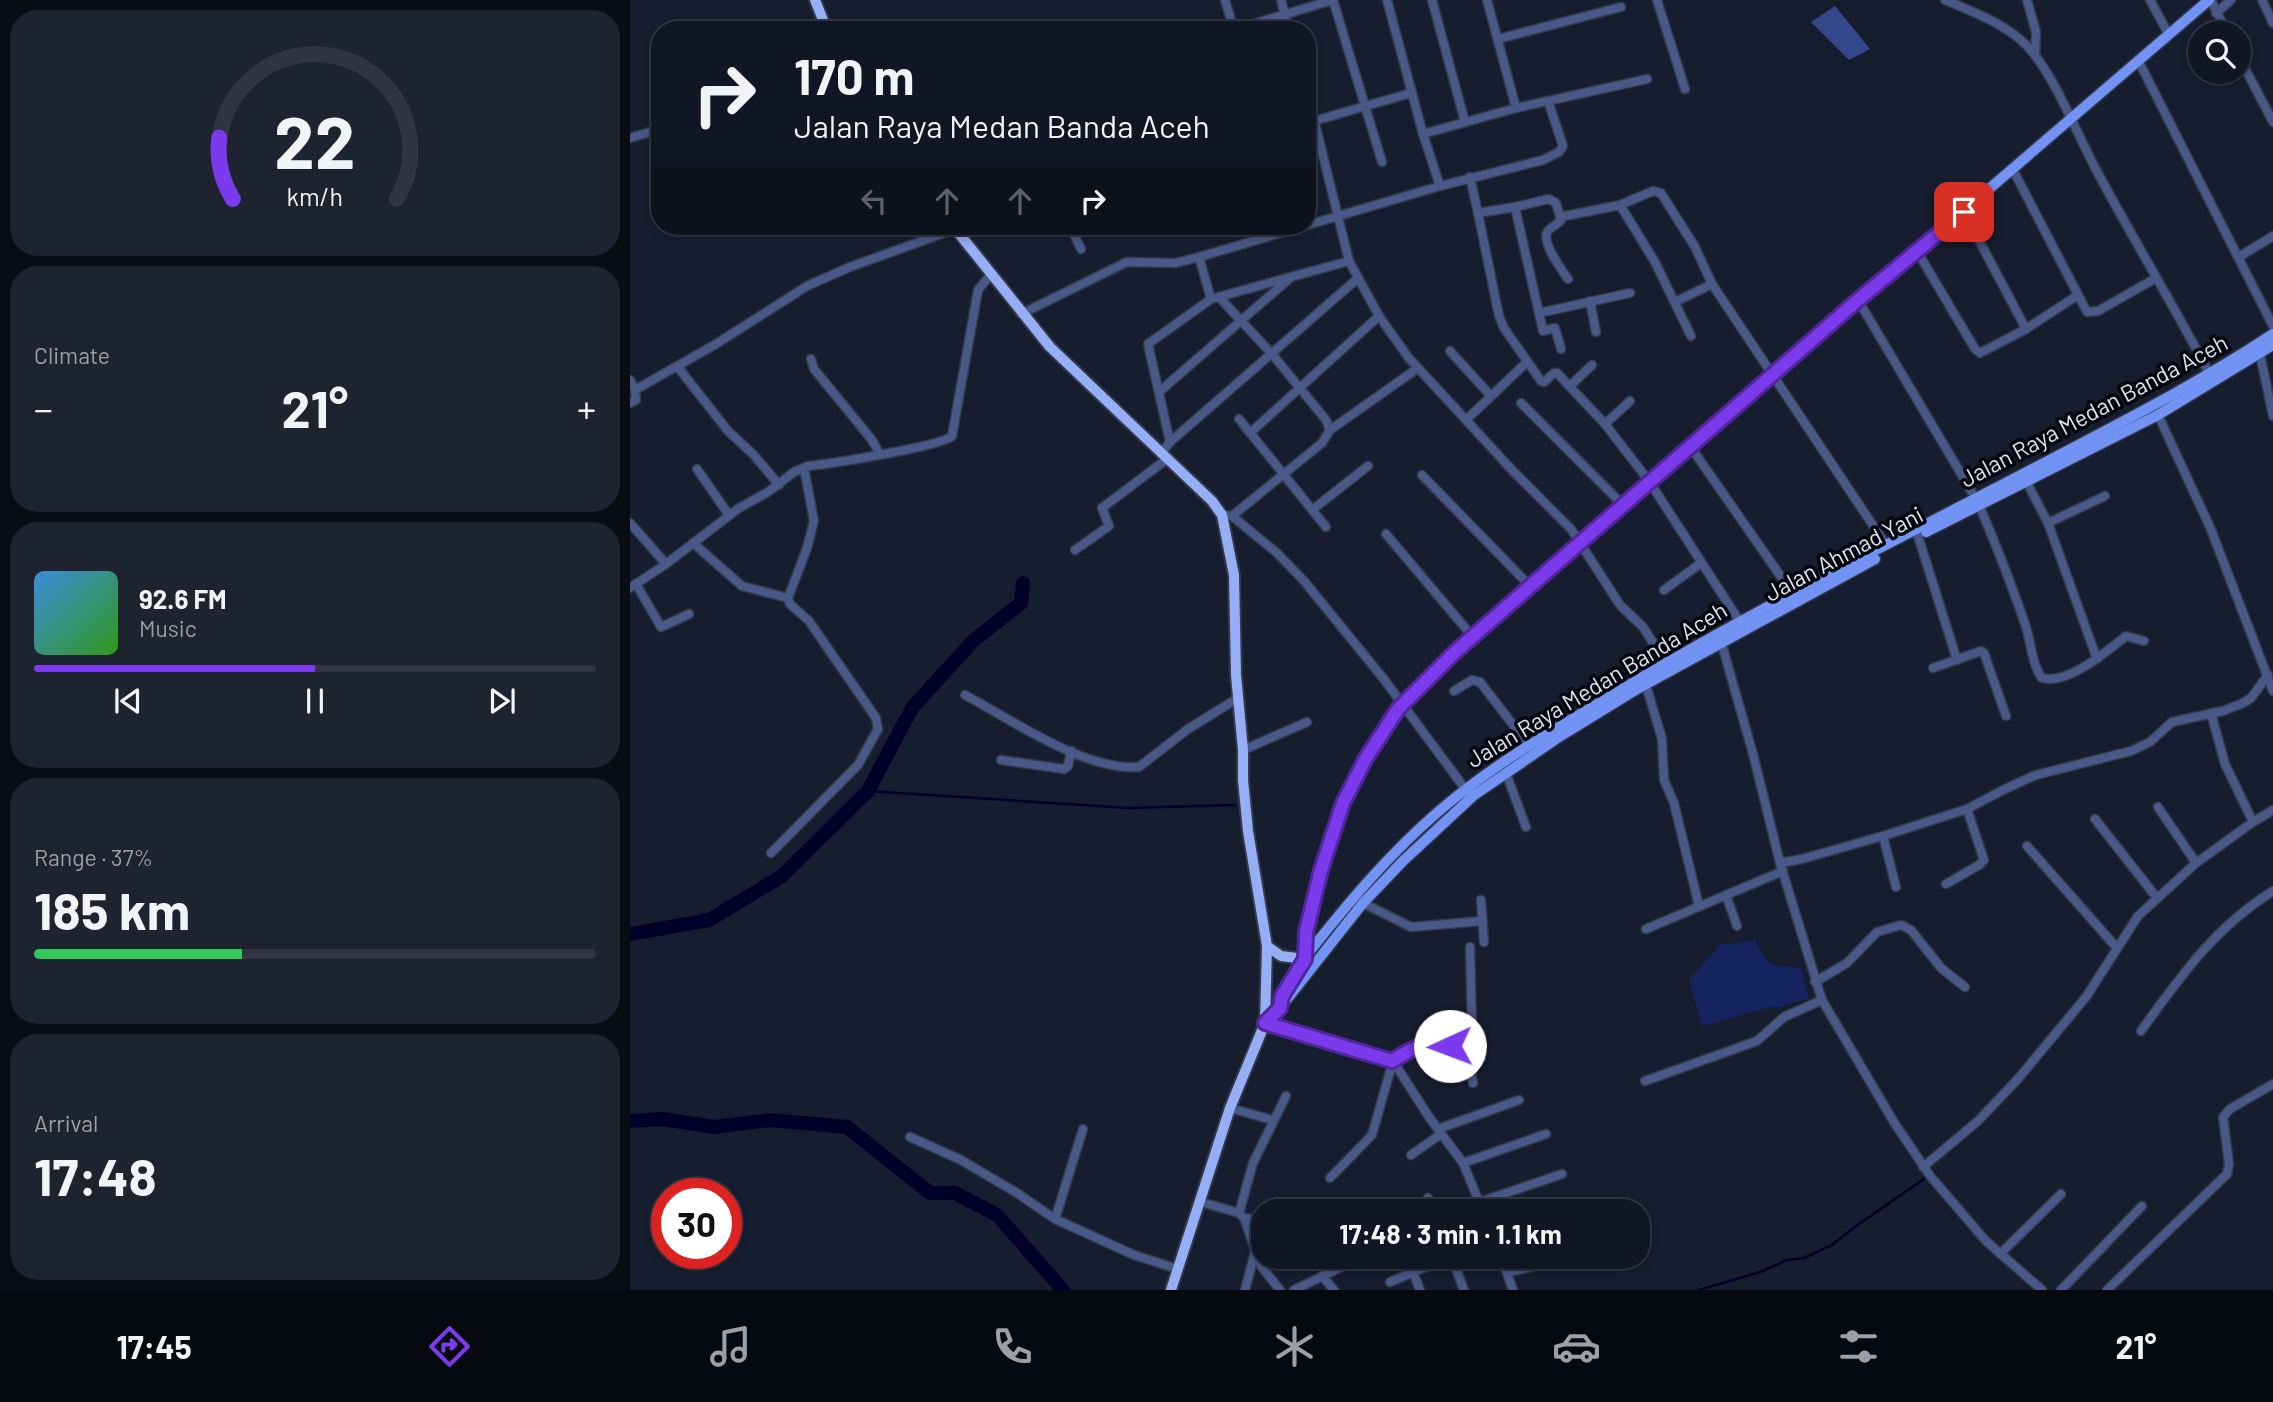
<!DOCTYPE html>
<meta charset="utf-8">
<style>
:root{--surface:#101623;--page:#1e2330;--text:#f1f3f6;--muted:#9c9fa6;--line:#303541;--accent:#7c3aed}
body{margin:0;font-family:Barlow,sans-serif;background:var(--page);color:var(--text);height:100vh;display:flex;flex-direction:column;font-size:26px;white-space:nowrap}
*{box-sizing:border-box;margin:0}
p{font-size:23px;color:var(--muted)}
.icon{flex:none;width:38px;height:38px;fill:none;stroke:currentColor;stroke-width:2;stroke-linecap:round;stroke-linejoin:round}
.map{position:relative;flex:1;overflow:hidden}
.panel{display:flex;flex-direction:column;gap:10px;padding:10px;background:#090c13;width:630px}
.panel>*{flex:none}
.top-card{position:absolute;left:21px;top:21px;width:665px;height:214px;border-radius:28px;box-shadow:0 4px 10px #0003,0 0 0 2px var(--line);background:#101623;color:var(--text);overflow:hidden}
.tools{position:absolute;left:1558px;top:21px;display:grid;gap:14px}
.tools a{display:grid;place-items:center;width:63px;height:63px;border-radius:50%;background:var(--surface);box-shadow:0 4px 10px #0003,0 0 0 2px var(--line);font-size:35px}
.speed{position:absolute;left:21px;top:1178px;display:flex;gap:14px;font-size:35px;font-weight:700;text-align:center}
.speed>*{display:grid;place-content:center;width:91px;height:91px;border-radius:50%;background:var(--surface);box-shadow:0 4px 10px #0003,0 0 0 2px var(--line);line-height:1}
.speed .limit{border:10px solid #d22;background:#fff;color:#111}
.pin{position:absolute;display:grid;place-items:center;width:60px;height:60px;color:#fff;margin:-30px;border-radius:14px;box-shadow:0 4px 10px #0006}
.me{position:absolute;width:77px;margin:-38px;rotate:268deg;stroke-linejoin:round;filter:drop-shadow(0 0 5px #0008)}
.turn{display:flex;align-items:center;gap:24px;height:147px;padding:0 28px;font-size:32px}
.turn .icon{width:91px;height:91px;stroke-width:2.5}
.turn b{display:block;font-size:49px;line-height:60px}
.lanes{display:flex;align-items:center;height:66px;padding:0 28px;background:#0003;justify-content:center;gap:35px;direction:ltr}
.lanes .off{opacity:.35}
.big{font-size:52px;font-weight:700;line-height:1.1}
.panel .tile{flex:1;display:flex;flex-direction:column;justify-content:center;gap:10px;min-width:0;padding:0 24px;border-radius:28px;background:var(--page)}
.panel .dial{align-items:center;gap:0}
.dial svg{height:182px;overflow:visible;fill:none;stroke:var(--line);stroke-width:7;stroke-linecap:round;text-anchor:middle}
.dial text{fill:var(--text);stroke:none}
.song{display:flex;align-items:center;gap:21px}
.cover{width:84px;height:84px;border-radius:10px;background:linear-gradient(135deg,hsl(210 70% 55%),hsl(110 70% 35%))}
.played{height:7px;border-radius:4px;background:linear-gradient(90deg,var(--accent) 50%,var(--line) 50%)}
.keys{display:flex;justify-content:space-around;direction:ltr}
.heat{display:flex;justify-content:space-between;align-items:center;font-size:38px;direction:ltr}
.charge{height:10px;border-radius:5px;background:linear-gradient(90deg,#34c759 37%,var(--line) 0)}
.trip{position:absolute;left:621px;top:1199px;width:399px;height:70px;border-radius:28px;background:var(--surface);box-shadow:0 4px 10px #0003,0 0 0 2px var(--line);font-weight:700;line-height:70px;text-align:center}
.menu{display:flex;height:112px;justify-content:space-around;align-items:center;background:#06090e;color:var(--muted)}
.menu .icon{width:49px;height:49px}
.menu .current{color:var(--accent)}
.menu b{font-size:32px;color:var(--text)}
main{display:flex;flex:1;min-height:0}
.map>svg:first-child{display:block}
.green{fill:#15235f}
.forest{fill:#33478b}
.lines{fill:none;stroke-linecap:round;stroke-linejoin:round}
.stream{stroke:#020029;stroke-width:2.5}
.river{stroke:#020029;stroke-width:14}
.minor-casing{stroke:#32394a;stroke-width:11}
.major-casing{stroke:#32394a;stroke-width:13}
.highway-casing{stroke:#32394a;stroke-width:14}
.minor{stroke:#485887;stroke-width:8}
.major{stroke:#7292f4;stroke-width:10}
.highway{stroke:#95aef5;stroke-width:10}
.route-casing{stroke:#51269a;stroke-width:18}
.route{stroke:#7c3aed;stroke-width:12}
.labels{text-anchor:middle;stroke-width:7;stroke-linejoin:round;paint-order:stroke}
.street-label{font-size:23px;fill:#dfe4f1;stroke:#05070f}
</style>
<main>
<section class="panel">
<div class="tile dial"><svg viewBox="0 0 100 80">
<path d="M14 69A42 42 0 1 1 86 69"/>
<path d="M14 69A42 42 0 0 1 8 42" stroke="#7c3aed"/>
<text x="50" y="56" font-size="32" font-weight="700">22</text>
<text x="50" y="72" font-size="11">km/h</text>
</svg></div>
<div class="tile"><p>Climate</p>
<div class="heat"><a>−</a><b class="big">21°</b><a>+</a></div>
</div>
<div class="tile">
<div class="song"><i class="cover"></i><div><b>92.6 FM</b><p>Music</p></div></div>
<div class="played"></div>
<div class="keys"><svg class="icon" aria-label="previous" viewBox="0 0 24 24"><path d="M18 5L8 12l10 7zM5 5v14"/></svg><svg class="icon" aria-label="pause" viewBox="0 0 24 24"><path d="M8 5v14M16 5v14"/></svg><svg class="icon" aria-label="next" viewBox="0 0 24 24"><path d="M6 5l10 7-10 7zM19 5v14"/></svg></div>
</div>
<div class="tile"><p>Range · 37%</p><b class="big">185 km</b><div class="charge"></div></div>
<div class="tile"><p>Arrival</p><b class="big">17:48</b></div>
</section>
<div class="map">
<svg width="1643" height="1290" viewBox="0 0 1643 1290">
<rect width="100%" height="100%" fill="#161d2f"/>
<path class="green" d="M1126,940C1134,967 1145,966 1171,968L1179,998L1151,1007L1137,1008L1072,1026L1059,980L1090,945Z"/>
<polygon class="forest" points="1205,6 1240,49 1219,60 1181,22"/>
<g class="lines">
<g class="stream">
<polyline points="238,791 498,808 605,805"/>
<polyline points="1069,1290 1130,1272 1157,1260 1174,1258 1202,1245 1226,1226 1294,1179"/>
</g>
<g class="river">
<polyline points="0,934 79,920 152,876 238,791 282,708 343,641 391,603 393,583"/>
<polyline points="0,1121 33,1119 84,1127 140,1120 217,1127 300,1193 325,1193 367,1215 433,1290"/>
</g>
<defs>
<g id="minor">
<polyline points="595,0 604,30"/>
<polyline points="651,0 659,30"/>
<polyline points="703,0 752,162"/>
<polyline points="757,0 793,134 810,186"/>
<polyline points="802,0 835,122"/>
<polyline points="857,0 886,108"/>
<polyline points="1027,0 1055,89"/>
<path d="M1315,0C1346,13 1384,27 1405,55C1431,90 1449,139 1470,177C1506,244 1546,309 1581,377"/>
<polyline points="1397,0 1406,32 1405,55"/>
<polyline points="1520,0 1539,35"/>
<polyline points="1581,0 1597,33"/>
<polyline points="1632,0 1643,23"/>
<polyline points="1586,13 1601,0"/>
<polyline points="603,30 703,0"/>
<polyline points="868,39 991,7"/>
<polyline points="1608,55 1643,122"/>
<polyline points="1508,60 1643,326"/>
<polyline points="677,91 719,261 749,316 778,357 882,470 941,529 990,605 1013,627 1036,663"/>
<polyline points="677,123 781,93"/>
<polyline points="793,134 886,108 1017,79"/>
<polyline points="0,138 30,129"/>
<polyline points="1383,170 1457,312 1468,311 1526,278"/>
<polyline points="840,177 848,213"/>
<polyline points="990,205 1025,262 1061,336"/>
<path d="M885,207L919,199L926,203L931,220C927,225 921,227 918,231C910,241 932,270 938,279"/>
<polyline points="1334,212 1396,329"/>
<polyline points="930,217 990,205 1023,191 1031,193 1065,247 1082,284 1256,545"/>
<polyline points="440,226 451,249"/>
<polyline points="1287,251 1345,349 1350,353 1396,329 1448,295"/>
<polyline points="569,257 581,299"/>
<polyline points="1609,257 1643,236"/>
<polyline points="589,297 642,354 696,420 700,430 692,443 602,516"/>
<polyline points="1228,300 1346,499"/>
<polyline points="960,301 966,332"/>
<polyline points="1045,302 1082,284"/>
<polyline points="909,313 1000,293"/>
<polyline points="391,314 497,262 546,263 569,257 810,186 913,160 929,152 933,146 918,101"/>
<polyline points="931,349 925,328 913,331 885,207 848,213 869,316 874,328 911,381 914,382 924,373 927,373 975,424 1019,481 1110,622"/>
<polyline points="820,351 860,395"/>
<polyline points="1630,354 1643,416"/>
<polyline points="181,359 184,369 242,440 249,453"/>
<polyline points="47,366 98,431 124,455 149,485"/>
<polyline points="0,380 5,390 6,400 0,403"/>
<polyline points="940,386 962,365"/>
<polyline points="5,390 86,344 177,286 220,267 325,229"/>
<polyline points="529,392 659,279"/>
<polyline points="891,403 993,505"/>
<polyline points="1528,415 1580,527 1643,691"/>
<polyline points="609,419 696,527"/>
<polyline points="836,420 897,362"/>
<polyline points="975,424 1000,401"/>
<polyline points="700,430 788,368"/>
<polyline points="620,433 749,316"/>
<polyline points="540,442 518,344 581,299 719,261"/>
<polyline points="1060,446 1163,594"/>
<polyline points="531,454 540,442 727,279"/>
<polyline points="67,469 99,515"/>
<polyline points="792,475 900,586"/>
<polyline points="1394,477 1418,523 1467,659"/>
<path d="M1349,505C1366,545 1382,585 1396,627C1401,642 1402,665 1412,678C1438,685 1477,651 1496,636L1514,641"/>
<polyline points="682,510 738,466"/>
<polyline points="592,515 602,516 647,553 674,581 753,678 836,790"/>
<polyline points="0,523 36,564"/>
<polyline points="1418,523 1475,496"/>
<polyline points="756,534 842,636"/>
<polyline points="1288,536 1327,660"/>
<polyline points="63,543 112,586 158,598"/>
<polyline points="445,550 479,526 472,508 537,459"/>
<polyline points="6,584 31,627 59,614"/>
<path d="M0,588L36,564L109,508L138,492L164,472L178,466C199,464 313,446 322,436L348,290L361,274"/>
<polyline points="1034,590 1071,563"/>
<polyline points="1090,638 1123,754 1150,863 1192,1000 1265,1124 1301,1177 1356,1241 1412,1290"/>
<polyline points="1303,668 1351,651 1354,653 1376,716"/>
<polyline points="1016,685 1032,739 1034,780 1044,803 1069,906"/>
<polyline points="824,691 842,680 850,682 901,748"/>
<path d="M335,695C384,721 454,771 509,767L558,729L608,698"/>
<polyline points="1581,713 1595,764 1623,822"/>
<polyline points="613,750 677,722"/>
<polyline points="371,760 434,769 438,766 441,751"/>
<polyline points="876,773 896,827"/>
<polyline points="1528,807 1566,863"/>
<polyline points="1465,819 1527,898"/>
<polyline points="1253,836 1266,887"/>
<polyline points="1397,846 1487,948"/>
<polyline points="141,853 228,765 248,729 246,718 179,621 160,604 158,598 177,548 184,521 174,468"/>
<polyline points="1150,863 1172,859 1253,836 1337,809 1377,788 1406,775 1501,751 1520,742 1542,722 1593,711 1613,703 1621,698 1638,675"/>
<polyline points="1316,884 1349,865 1354,860 1337,809"/>
<polyline points="1096,895 1107,926"/>
<polyline points="851,900 854,942"/>
<polyline points="733,903 781,927 852,921"/>
<polyline points="1016,929 1153,871"/>
<polyline points="840,947 842,1029 837,1051 843,1083"/>
<polyline points="1185,982 1217,963 1247,932 1271,925 1281,930 1311,968 1335,987"/>
<polyline points="635,1023 763,1061 799,1117 833,1163 853,1211"/>
<path d="M1511,1031C1550,977 1585,927 1643,891"/>
<polyline points="1015,1081 1127,1041 1154,1017 1192,1000"/>
<polyline points="600,1108 642,1120"/>
<polyline points="808,1129 889,1100"/>
<polyline points="280,1137 331,1160 387,1193 425,1219 504,1255 548,1269"/>
<polyline points="781,1155 811,1134"/>
<polyline points="833,1163 916,1134"/>
<polyline points="1293,1167 1348,1121 1387,1080 1456,997 1508,916 1566,863 1623,822 1643,810"/>
<path d="M700,1178L742,1135L763,1061C793,1042 803,1041 837,1051"/>
<polyline points="798,1198 803,1211"/>
<polyline points="571,1202 609,1213 614,1218 631,1266 650,1290"/>
<polyline points="850,1202 932,1174"/>
<polyline points="714,1209 715,1211"/>
<polyline points="759,1210 760,1211"/>
<polyline points="609,1213 623,1163 656,1096"/>
<polyline points="614,1218 630,1220"/>
<polyline points="425,1219 453,1129"/>
<polyline points="620,1231 634,1235"/>
<polyline points="1370,1254 1431,1194"/>
<polyline points="777,1256 790,1290"/>
<polyline points="821,1256 834,1290"/>
<polyline points="871,1256 883,1290"/>
<polyline points="877,1273 942,1256"/>
<polyline points="692,1276 704,1290"/>
<polyline points="760,1282 822,1256"/>
<polyline points="615,1290 625,1252"/>
<polyline points="664,1290 734,1256"/>
<polyline points="1431,1290 1512,1206"/>
<polyline points="1477,1290 1597,1174 1599,1164 1593,1117 1600,1109 1643,1084"/>
</g>
<g id="major">
<polyline points="1296,532 1528,415 1643,345"/>
<polyline points="675,959 676,932 696,850 713,803 736,758 768,709 825,652 1019,481 1579,0"/>
<path d="M650,1008C655,977 682,949 701,925C735,883 773,841 815,806C872,758 939,721 1004,682C1137,603 1277,535 1414,463C1492,422 1569,383 1643,334"/>
<polyline points="650,1008 733,903 773,861 843,796 929,737 1007,689 1245,559"/>
</g>
<g id="highway">
<polyline points="185,0 197,30"/>
<polyline points="323,226 420,347 582,501 592,515 604,575 606,675 613,750 613,780 618,831 637,946 635,1023"/>
<polyline points="637,946 651,956 675,959"/>
<polyline points="541,1290 600,1108 635,1023 650,1008"/>
</g>
</defs>
<use href="#minor" class="minor-casing"/>
<use href="#major" class="major-casing"/>
<use href="#highway" class="highway-casing"/>
<use href="#minor" class="minor"/>
<use href="#major" class="major"/>
<use href="#highway" class="highway"/>
</g>
<g class="lines">
<defs>
<path id="route" d="M820,1046C792,1041 785,1047 762,1061L635,1023L650,1008L652,996L675,959L676,932L691,870L713,803L736,758L768,709L825,652L1228,300L1334,212"/>
</defs>
<use href="#route" class="route-casing"/>
<use href="#route" class="route"/>
</g>
<g class="labels">
<g class="street-label">
<text transform="translate(1464 411) rotate(-28)" y="8">Jalan Raya Medan Banda Aceh</text>
<text transform="translate(1214 554) rotate(-28)" y="8">Jalan Ahmad Yani</text>
<text transform="translate(967 685) rotate(-31)" y="8">Jalan Raya Medan Banda Aceh</text>
</g>
</g>
</svg>
<div class="tools">
<a><svg class="icon" aria-label="search" viewBox="0 0 24 24"><circle cx="10" cy="10" r="6"/><path d="M15 15l6 6"/></svg></a>
</div>
<div class="speed"><div class="limit">30</div></div>
<div class="pin" style="left:1334px;top:212px;background:#d93025"><svg class="icon" aria-label="arrive" viewBox="0 0 24 24"><path d="M6 21V4h12l-3 4 3 4H6"/></svg></div>
<svg class="me" style="left:820px;top:1046px" viewBox="-20 -20 40 40"><circle r="19" fill="#fff"/><path d="M0-13L10 11 0 6-10 11z" fill="#7c3aed"/></svg>
<div class="trip">17:48 · 3 min · 1.1 km</div>
<div class="top-card">
<div class="turn"><svg class="icon" aria-label="right" viewBox="0 0 24 24"><path d="M7 20v-9h11M14 6l5 5-5 5"/></svg><div><b>170 m</b>Jalan Raya Medan Banda Aceh</div></div>
<div class="lanes"><svg class="icon off" aria-label="left" viewBox="0 0 24 24"><path d="M17 20v-9H6M10 6l-5 5 5 5"/></svg><svg class="icon off" aria-label="ahead" viewBox="0 0 24 24"><path d="M12 20V5M6 11l6-6 6 6"/></svg><svg class="icon off" aria-label="ahead" viewBox="0 0 24 24"><path d="M12 20V5M6 11l6-6 6 6"/></svg><svg class="icon" aria-label="right" viewBox="0 0 24 24"><path d="M7 20v-9h11M14 6l5 5-5 5"/></svg></div>
</div>
</div>
</main>
<nav class="menu">
<b>17:45</b>
<svg class="icon current" aria-label="directions" viewBox="0 0 24 24"><path d="M12 3l9 9-9 9-9-9zM9 14v-3h6M13 9l2 2-2 2"/></svg>
<svg class="icon" aria-label="music" viewBox="0 0 24 24"><path d="M9 18V5l10-2v13"/><circle cx="6" cy="18" r="3"/><circle cx="16" cy="16" r="3"/></svg>
<svg class="icon" aria-label="phone" viewBox="0 0 24 24"><path d="M5 4h4l2 5-3 2q2 4 5 5l2-3 5 2v4C11 20 4 13 5 4z"/></svg>
<svg class="icon" aria-label="climate" viewBox="0 0 24 24"><path d="M12 3v18M4 7l16 10M4 17L20 7"/></svg>
<svg class="icon" aria-label="car" viewBox="0 0 24 24"><path d="M5 17H2v-5l4-1 3-4h7l3 4 3 1v5h-3M9 17h6M6 11h13"/><circle cx="7" cy="17" r="2"/><circle cx="17" cy="17" r="2"/></svg>
<svg class="icon" aria-label="filters" viewBox="0 0 24 24"><path d="M4 7h16M4 17h16"/><circle cx="9" cy="7" r="2"/><circle cx="15" cy="17" r="2"/></svg>
<b>21°</b>
</nav>
